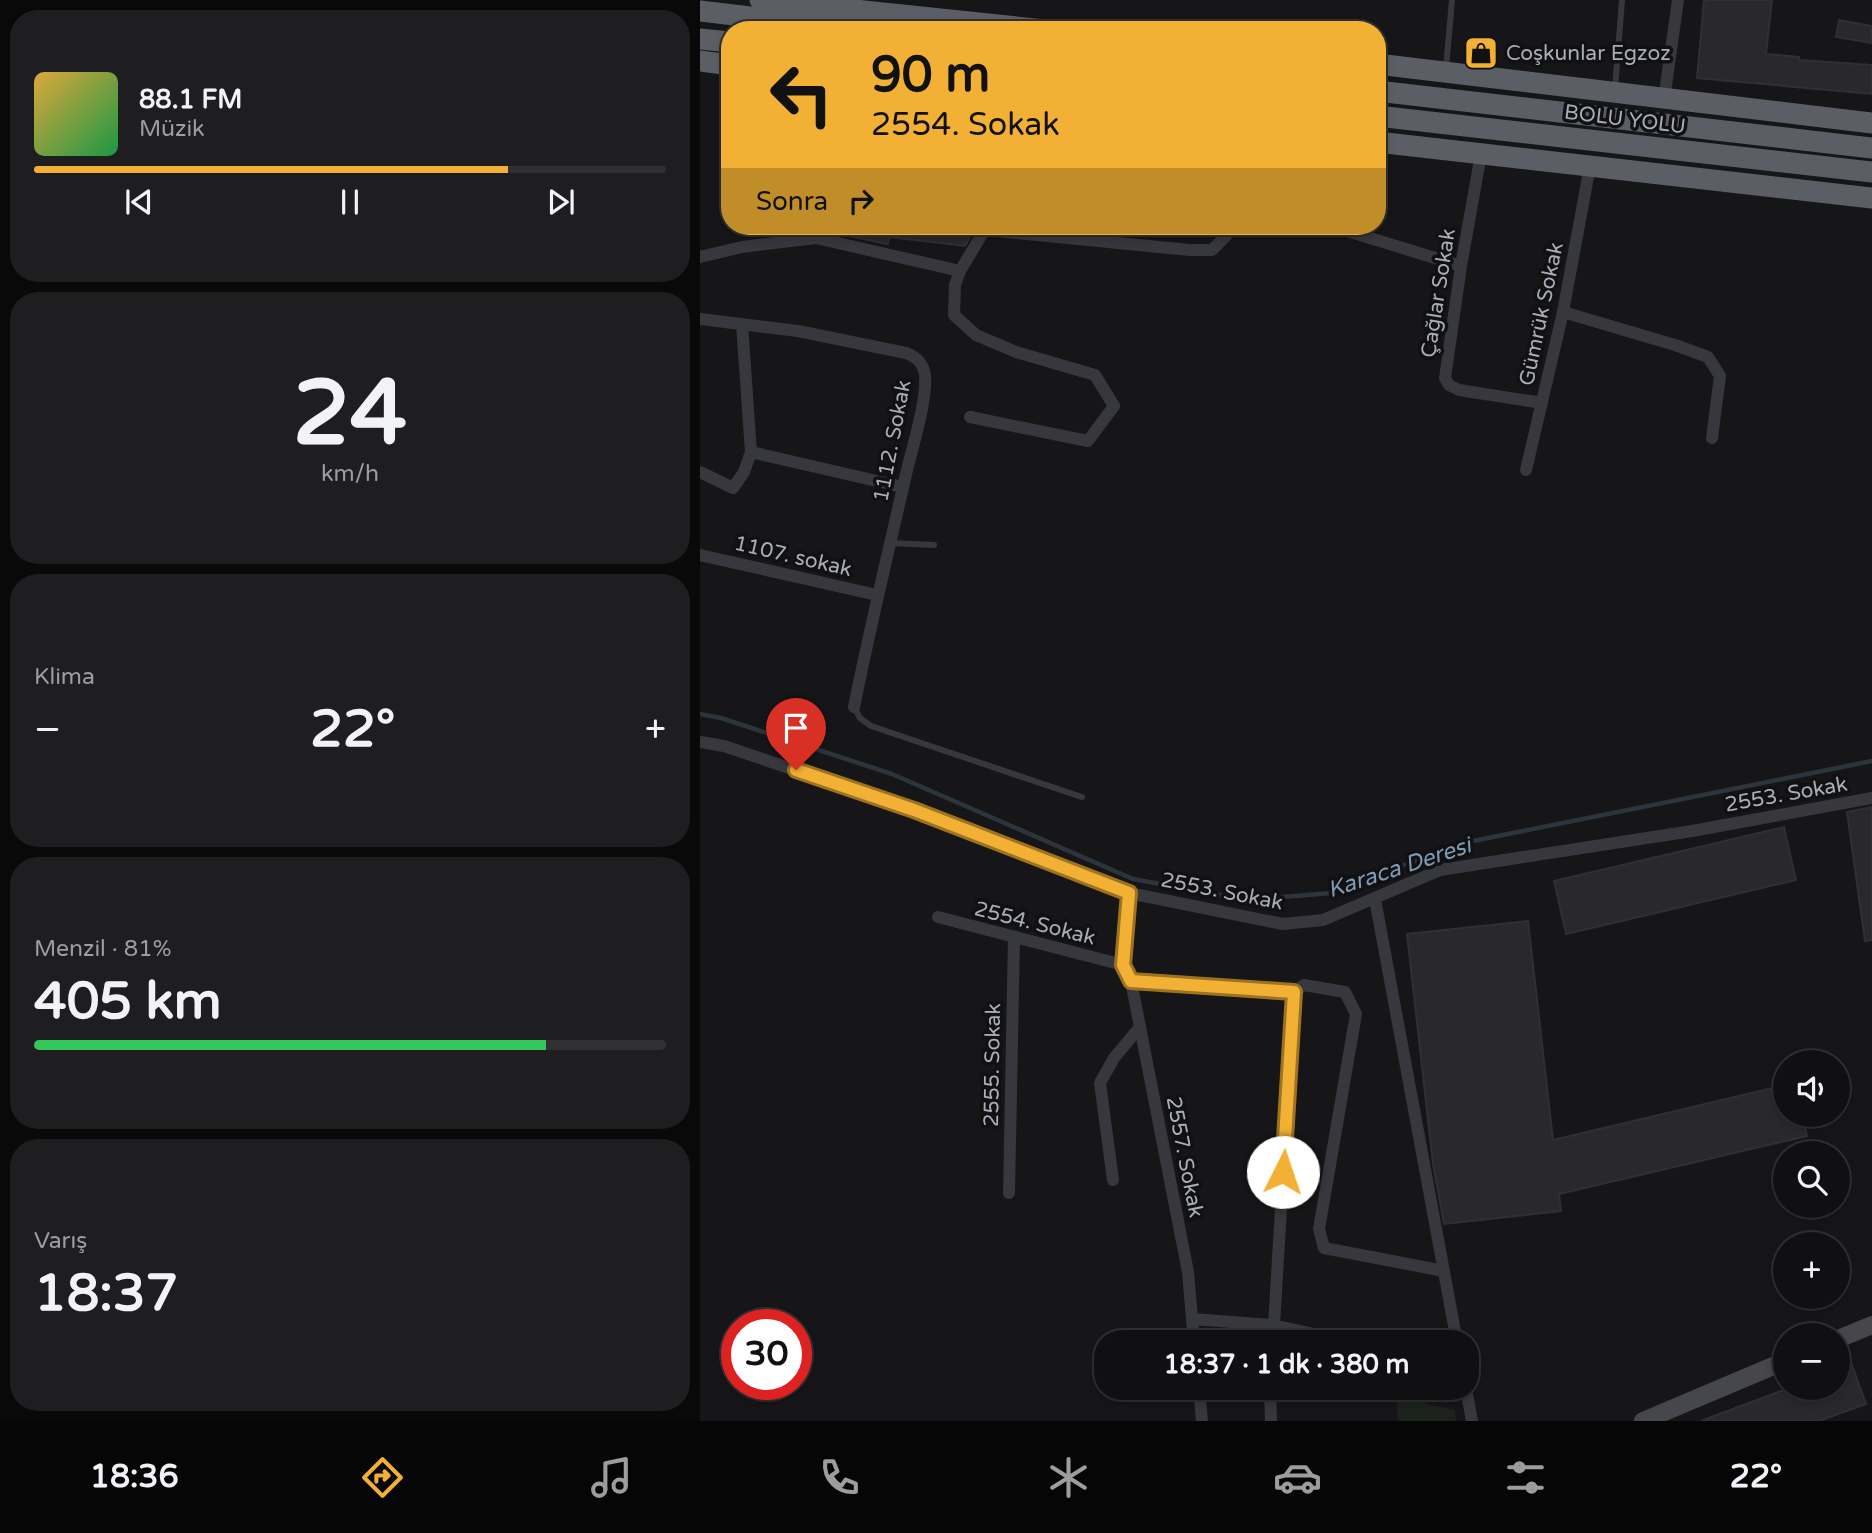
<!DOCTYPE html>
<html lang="tr">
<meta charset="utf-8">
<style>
:root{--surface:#101012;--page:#1e1e20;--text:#f1f3f6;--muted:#9c9d9f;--line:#303032;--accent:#f2b134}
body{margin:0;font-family:"Varela Round",sans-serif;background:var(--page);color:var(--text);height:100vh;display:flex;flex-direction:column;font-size:26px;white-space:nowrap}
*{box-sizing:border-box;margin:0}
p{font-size:23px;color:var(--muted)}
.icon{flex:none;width:38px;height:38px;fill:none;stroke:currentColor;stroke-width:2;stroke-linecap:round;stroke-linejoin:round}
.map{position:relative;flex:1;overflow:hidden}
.panel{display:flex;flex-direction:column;gap:10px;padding:10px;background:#09090a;width:700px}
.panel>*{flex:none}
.top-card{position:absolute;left:21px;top:21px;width:665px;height:214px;border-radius:28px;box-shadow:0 4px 10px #0003,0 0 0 2px var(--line);background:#f2b134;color:#111;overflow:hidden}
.controls{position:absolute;left:1073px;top:1050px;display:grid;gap:14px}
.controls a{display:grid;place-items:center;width:77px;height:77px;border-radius:50%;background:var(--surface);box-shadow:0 4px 10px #0003,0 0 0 2px var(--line);font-size:35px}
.speed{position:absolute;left:21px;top:1309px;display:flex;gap:14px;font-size:35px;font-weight:700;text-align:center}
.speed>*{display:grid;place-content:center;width:91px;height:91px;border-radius:50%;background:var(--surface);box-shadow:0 4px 10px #0003,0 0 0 2px var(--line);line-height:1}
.speed .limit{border:10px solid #d22;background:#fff;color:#111}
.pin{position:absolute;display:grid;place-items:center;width:60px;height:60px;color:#fff;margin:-72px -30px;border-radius:50% 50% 50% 0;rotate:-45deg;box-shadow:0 0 7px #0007}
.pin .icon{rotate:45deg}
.me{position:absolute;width:77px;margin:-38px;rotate:4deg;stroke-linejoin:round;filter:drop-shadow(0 0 5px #0008)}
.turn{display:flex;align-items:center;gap:24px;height:147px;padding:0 35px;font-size:32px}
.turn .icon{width:91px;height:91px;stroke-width:2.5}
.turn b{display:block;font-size:49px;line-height:60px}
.then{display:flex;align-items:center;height:66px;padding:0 35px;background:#0003;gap:14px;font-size:26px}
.big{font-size:52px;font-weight:800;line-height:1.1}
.panel .tile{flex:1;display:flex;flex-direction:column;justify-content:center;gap:10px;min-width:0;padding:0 24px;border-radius:28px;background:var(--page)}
.panel .dial{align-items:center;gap:0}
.dial b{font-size:91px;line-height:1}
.song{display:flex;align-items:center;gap:21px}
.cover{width:84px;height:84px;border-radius:10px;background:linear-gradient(135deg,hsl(40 70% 55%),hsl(140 70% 35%))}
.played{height:7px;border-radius:4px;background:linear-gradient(90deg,var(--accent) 75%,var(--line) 75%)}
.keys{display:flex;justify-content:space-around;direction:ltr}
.heat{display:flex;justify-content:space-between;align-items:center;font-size:38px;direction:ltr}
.charge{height:10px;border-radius:5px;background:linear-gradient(90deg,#34c759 81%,var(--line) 0)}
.trip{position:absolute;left:394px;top:1330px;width:385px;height:70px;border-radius:28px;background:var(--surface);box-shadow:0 4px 10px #0003,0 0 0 2px var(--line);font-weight:800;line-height:70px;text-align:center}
.menu{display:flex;height:112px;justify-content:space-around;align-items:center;background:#060607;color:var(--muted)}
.menu .icon{width:49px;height:49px}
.menu .on{color:var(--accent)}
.menu b{font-size:32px;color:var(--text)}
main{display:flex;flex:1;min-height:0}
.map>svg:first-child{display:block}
.green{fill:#1c231d}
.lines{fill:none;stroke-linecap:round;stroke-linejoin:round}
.stream{stroke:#2c353c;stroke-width:4.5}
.building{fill:#29292c;stroke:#303034;stroke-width:2}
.service{stroke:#37383d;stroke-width:6}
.minor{stroke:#37383d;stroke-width:12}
.secondary{stroke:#45474d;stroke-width:18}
.trunk{stroke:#5b5e65;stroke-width:21}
.route-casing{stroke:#9d7322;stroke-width:18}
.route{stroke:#f2b134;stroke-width:12}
.labels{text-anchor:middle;stroke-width:7;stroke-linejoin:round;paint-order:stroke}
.poi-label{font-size:21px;fill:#a8adb8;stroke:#111113;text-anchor:start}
.street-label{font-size:21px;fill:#a8adb8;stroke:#111113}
.water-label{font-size:23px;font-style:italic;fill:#7f9bb3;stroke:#111113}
</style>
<main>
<section class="panel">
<div class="tile">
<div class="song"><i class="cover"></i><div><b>88.1 FM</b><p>Müzik</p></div></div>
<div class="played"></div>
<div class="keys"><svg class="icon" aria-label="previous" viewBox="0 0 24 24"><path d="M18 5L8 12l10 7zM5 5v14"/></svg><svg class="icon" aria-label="pause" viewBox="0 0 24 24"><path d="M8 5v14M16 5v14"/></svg><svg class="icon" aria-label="next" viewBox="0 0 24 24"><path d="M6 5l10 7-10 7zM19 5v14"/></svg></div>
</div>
<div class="tile dial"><b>24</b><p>km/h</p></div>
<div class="tile"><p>Klima</p>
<div class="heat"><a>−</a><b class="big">22°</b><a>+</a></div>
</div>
<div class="tile"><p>Menzil · 81%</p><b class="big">405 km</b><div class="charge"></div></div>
<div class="tile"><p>Varış</p><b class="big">18:37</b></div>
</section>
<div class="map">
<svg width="1172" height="1421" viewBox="0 0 1172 1421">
<rect width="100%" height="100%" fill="#161618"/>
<polygon class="green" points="697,1397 755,1410 756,1421 698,1421"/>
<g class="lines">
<polyline class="stream" points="0,714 21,718 192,774 433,879 547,900 632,893 758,844 1172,761"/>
</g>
<g class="building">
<polygon points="1004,0 1072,0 1066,54 1099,57 1099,60 1172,65 1172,94 997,78"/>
<polygon points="1139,20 1172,26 1172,43 1136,37"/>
<polygon points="119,226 270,226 269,239 265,246 189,237 188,244 118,230"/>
<polygon points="1172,807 1172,940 1165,941 1147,812"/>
<polygon points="1084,827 1096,880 866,934 854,881"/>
<polygon points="828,921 853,1140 1085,1085 1085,1115 1102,1115 1107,1136 859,1194 861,1211 744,1224 733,1164 707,934"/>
<polygon points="1152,1365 1166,1404 1119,1421 1001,1421 1089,1388 1138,1388 1138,1370"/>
</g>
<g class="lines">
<g class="service">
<polyline points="746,68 752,0"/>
<polyline points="915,89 922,0"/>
<polyline points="190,543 234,545"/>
<polyline points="154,707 160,718 171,726 382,797"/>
</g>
<g class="minor">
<polyline points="964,100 978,0"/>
<polyline points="781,154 761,266 745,378 749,385 759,390 842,403"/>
<polyline points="631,226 761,266"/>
<polyline points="286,230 490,250 512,250 526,236 530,226"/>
<polyline points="0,257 42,247 116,238 260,271"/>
<polyline points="863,312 975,345 1008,357 1020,376 1012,438"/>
<path d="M0,319L98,331L206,353C217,357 223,363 225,375C227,401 213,445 207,470C189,549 170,627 154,707"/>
<polyline points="270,417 388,441 414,406 395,375 316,352 276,335 254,315 255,285 260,271 287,226"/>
<polyline points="51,452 203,487"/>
<polyline points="826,470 863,312 890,166"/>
<polyline points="0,472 33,488 44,472 51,452 42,324"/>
<polyline points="0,555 177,595"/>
<polyline points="0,742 24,746 214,810 429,893 583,924 623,920 740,870 992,831 1172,798"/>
<polyline points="429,893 423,965 431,981 594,992"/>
<polyline points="675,899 757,1342"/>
<polyline points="238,917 423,965"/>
<polyline points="431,981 488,1272 494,1342"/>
<polyline points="594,992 604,985 645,992 656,1014 619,1229 624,1248 744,1271"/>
<polyline points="413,1180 400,1083 414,1058 440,1027"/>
<polyline points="309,1193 314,937"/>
<polyline points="492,1319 573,1325 650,1342"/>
<polyline points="573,1342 594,992"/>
<polyline points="499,1388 502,1421"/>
<polyline points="570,1388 571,1421"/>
<polyline points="766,1388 772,1421"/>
</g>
<g class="secondary">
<polyline points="1138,1339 1172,1325"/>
<polyline points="943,1421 1085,1361"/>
</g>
<g class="trunk">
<polyline points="60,0 345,30"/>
<polyline points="0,11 160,30"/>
<polyline points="0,39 30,42"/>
<polyline points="0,61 30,65"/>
<polyline points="677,64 1172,123"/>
<polyline points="677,91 1172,148"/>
<polyline points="677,116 1172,172"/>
<polyline points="677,142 1172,198"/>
</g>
</g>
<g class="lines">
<defs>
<polyline id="route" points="96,770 214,810 429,893 423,965 431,981 594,992 583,1172"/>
</defs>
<use href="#route" class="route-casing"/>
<use href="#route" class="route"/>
</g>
<defs>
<symbol id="shop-square" viewBox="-11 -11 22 22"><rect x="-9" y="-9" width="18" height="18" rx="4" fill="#f2b134" stroke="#111113"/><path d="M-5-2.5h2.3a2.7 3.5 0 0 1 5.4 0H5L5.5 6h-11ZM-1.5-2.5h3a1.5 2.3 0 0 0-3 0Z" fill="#111"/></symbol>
</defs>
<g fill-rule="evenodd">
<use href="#shop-square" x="762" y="34" width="38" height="38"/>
</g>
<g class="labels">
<g class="poi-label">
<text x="806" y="60">Coşkunlar Egzoz</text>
</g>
<g class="street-label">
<text transform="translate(925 119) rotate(7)" y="7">BOLU YOLU</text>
<text transform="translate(738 293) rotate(-81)" y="7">Çağlar Sokak</text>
<text transform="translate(841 314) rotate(-78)" y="7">Gümrük Sokak</text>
<text transform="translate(192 441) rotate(-79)" y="7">1112. Sokak</text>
<text transform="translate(93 556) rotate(13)" y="7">1107. sokak</text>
<text transform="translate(1086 794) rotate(-10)" y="7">2553. Sokak</text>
<text transform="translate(522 891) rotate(11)" y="7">2553. Sokak</text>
<text transform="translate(335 923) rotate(14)" y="7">2554. Sokak</text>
<text transform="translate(292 1065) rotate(-89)" y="7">2555. Sokak</text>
<text transform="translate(485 1157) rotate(79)" y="7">2557. Sokak</text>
</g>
<g class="water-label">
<text transform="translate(699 867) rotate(-18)" y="8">Karaca Deresi</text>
</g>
</g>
</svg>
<div class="controls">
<a><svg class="icon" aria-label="sound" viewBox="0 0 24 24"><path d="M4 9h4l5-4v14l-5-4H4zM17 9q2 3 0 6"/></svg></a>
<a><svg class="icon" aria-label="search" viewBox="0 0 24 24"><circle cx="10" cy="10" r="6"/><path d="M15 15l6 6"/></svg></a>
<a>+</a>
<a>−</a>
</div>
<div class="speed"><div class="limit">30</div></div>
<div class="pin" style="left:96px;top:770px;background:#d93025"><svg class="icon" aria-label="arrive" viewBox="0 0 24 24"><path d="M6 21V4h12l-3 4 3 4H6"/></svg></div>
<svg class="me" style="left:583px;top:1172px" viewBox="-20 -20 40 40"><circle r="19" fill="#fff"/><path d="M0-13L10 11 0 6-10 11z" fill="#f2b134"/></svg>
<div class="trip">18:37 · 1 dk · 380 m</div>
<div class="top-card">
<div class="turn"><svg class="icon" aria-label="left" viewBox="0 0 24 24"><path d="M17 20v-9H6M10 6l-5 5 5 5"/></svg><div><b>90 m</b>2554. Sokak</div></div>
<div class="then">Sonra<svg class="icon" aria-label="right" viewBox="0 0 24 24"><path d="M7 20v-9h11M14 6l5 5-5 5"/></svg></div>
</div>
</div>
</main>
<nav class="menu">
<b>18:36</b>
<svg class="icon on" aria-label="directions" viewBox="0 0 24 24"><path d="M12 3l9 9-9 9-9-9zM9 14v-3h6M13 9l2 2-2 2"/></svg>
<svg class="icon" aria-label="music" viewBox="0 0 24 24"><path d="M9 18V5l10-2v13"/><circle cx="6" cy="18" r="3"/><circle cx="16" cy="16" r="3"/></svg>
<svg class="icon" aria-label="phone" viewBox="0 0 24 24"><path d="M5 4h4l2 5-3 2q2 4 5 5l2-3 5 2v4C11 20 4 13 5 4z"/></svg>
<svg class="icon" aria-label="climate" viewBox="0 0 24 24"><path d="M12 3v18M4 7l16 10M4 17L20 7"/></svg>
<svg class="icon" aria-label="car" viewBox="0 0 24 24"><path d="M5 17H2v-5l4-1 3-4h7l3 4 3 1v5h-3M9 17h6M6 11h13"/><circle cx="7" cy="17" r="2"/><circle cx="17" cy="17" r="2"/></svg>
<svg class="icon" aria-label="filters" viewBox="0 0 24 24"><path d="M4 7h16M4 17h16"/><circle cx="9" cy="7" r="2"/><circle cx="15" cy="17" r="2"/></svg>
<b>22°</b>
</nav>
